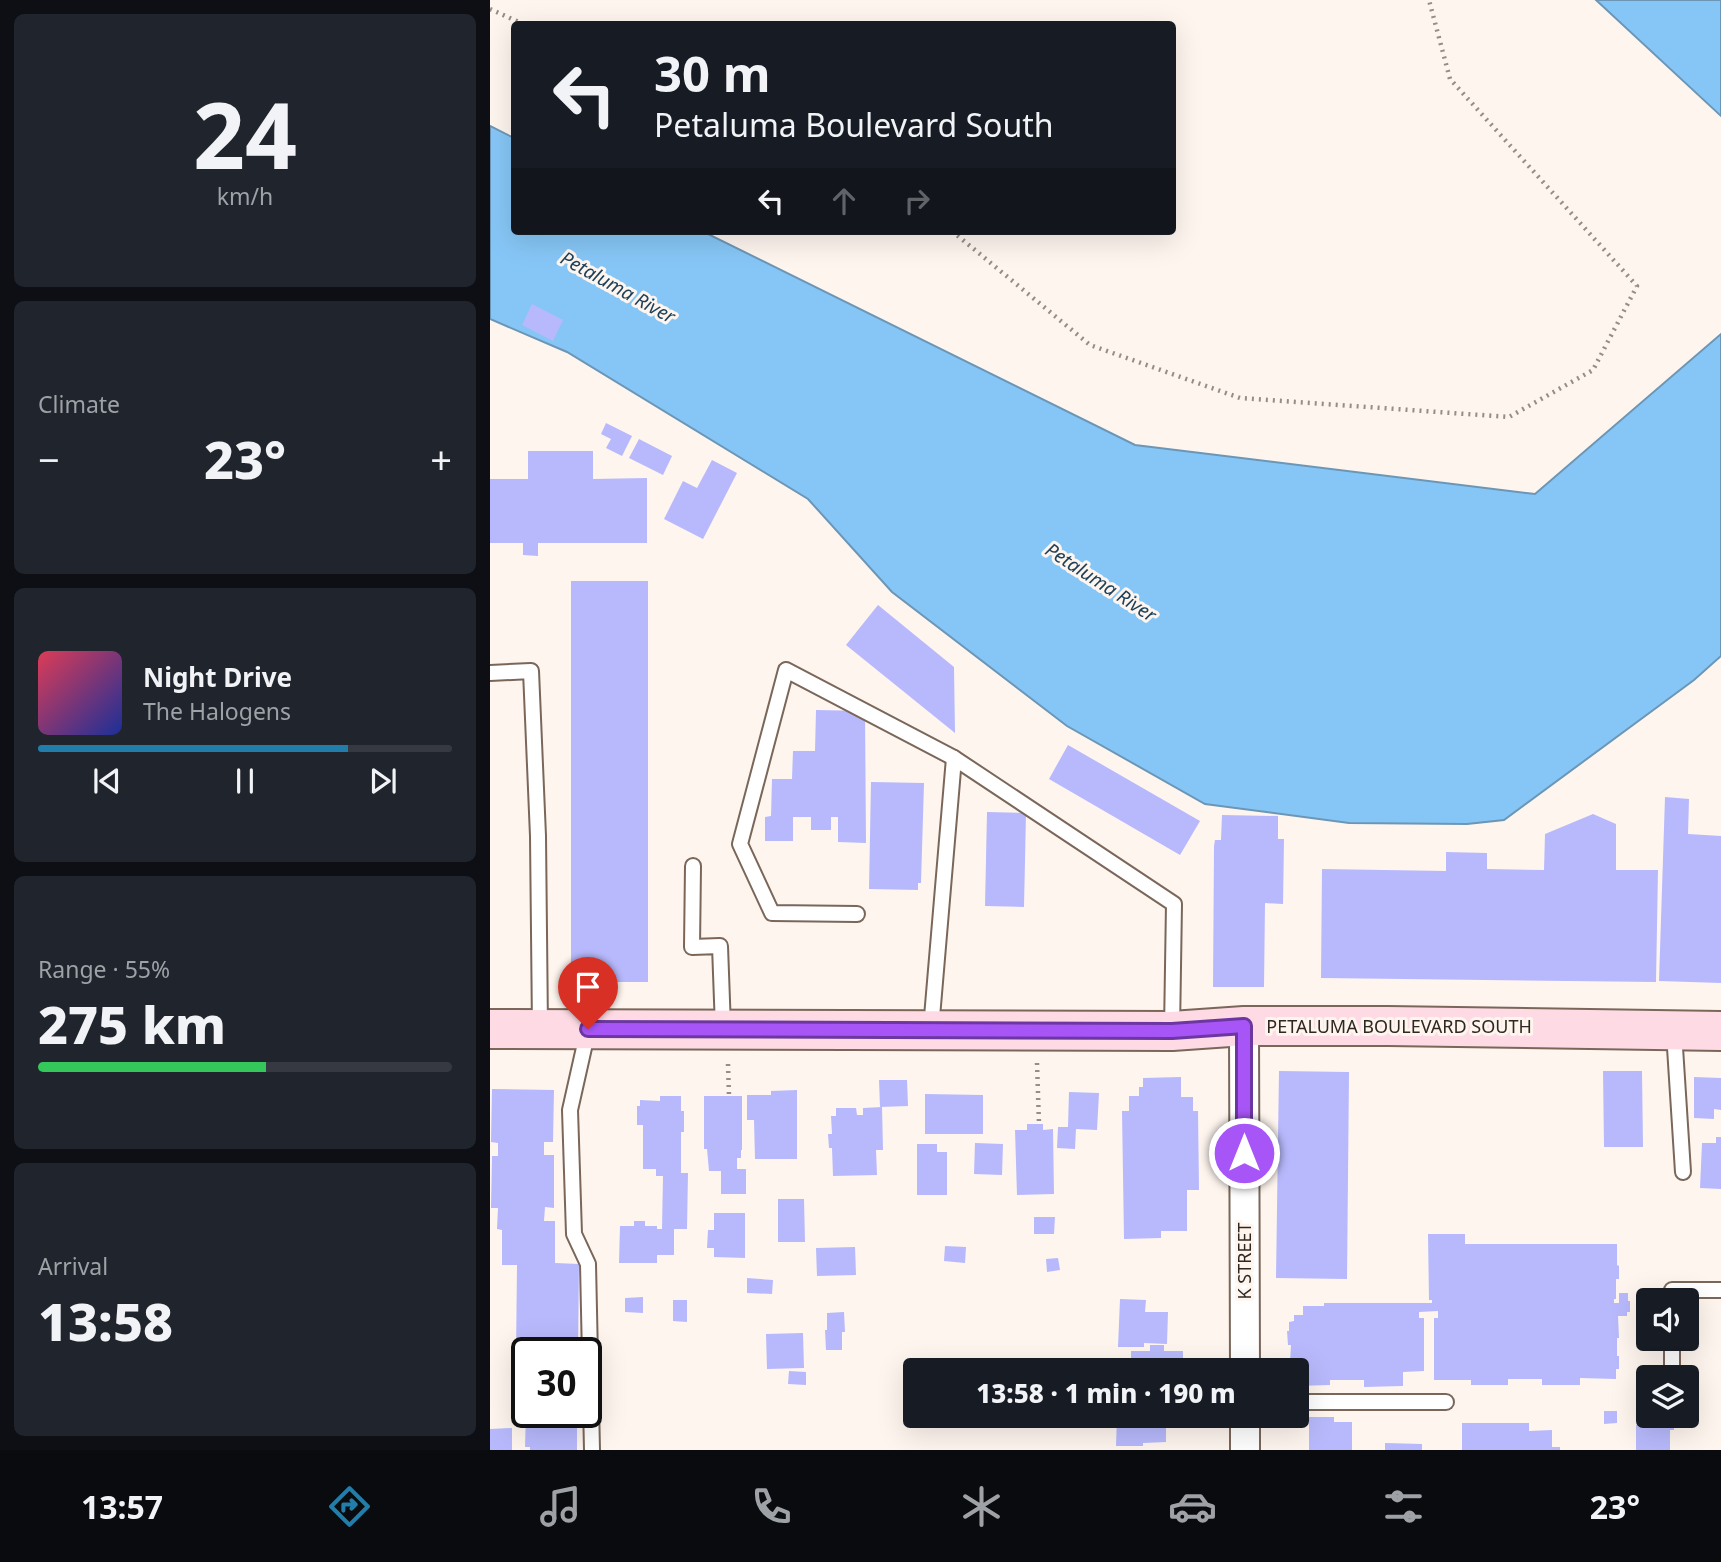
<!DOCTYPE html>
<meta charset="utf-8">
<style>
:root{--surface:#171b24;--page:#20242c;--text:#f1f3f6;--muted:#9ea1a6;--line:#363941;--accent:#217eab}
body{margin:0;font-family:"Noto Sans",sans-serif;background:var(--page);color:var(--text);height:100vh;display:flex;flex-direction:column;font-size:26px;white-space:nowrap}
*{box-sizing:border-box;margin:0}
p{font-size:23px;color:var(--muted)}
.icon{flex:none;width:38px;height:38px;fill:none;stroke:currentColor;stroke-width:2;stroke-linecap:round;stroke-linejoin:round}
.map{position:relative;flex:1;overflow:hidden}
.panel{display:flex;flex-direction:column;gap:14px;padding:14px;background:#0d0f14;width:490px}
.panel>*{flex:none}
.banner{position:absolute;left:21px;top:21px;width:665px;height:214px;border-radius:7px;box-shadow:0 7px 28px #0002;background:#171b24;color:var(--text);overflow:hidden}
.buttons{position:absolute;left:1146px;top:1288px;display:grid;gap:14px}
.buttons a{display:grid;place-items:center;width:63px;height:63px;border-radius:7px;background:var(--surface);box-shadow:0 7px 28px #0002;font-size:35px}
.speed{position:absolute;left:21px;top:1337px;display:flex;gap:14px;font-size:35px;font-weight:700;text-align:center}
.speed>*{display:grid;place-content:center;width:91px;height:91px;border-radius:50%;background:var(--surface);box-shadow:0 7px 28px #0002;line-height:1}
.speed .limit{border:4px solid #111;border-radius:10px;background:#fff;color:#111}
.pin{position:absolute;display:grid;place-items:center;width:60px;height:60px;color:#fff;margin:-72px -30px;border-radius:50% 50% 50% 0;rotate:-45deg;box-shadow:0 0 7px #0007}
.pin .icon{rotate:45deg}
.me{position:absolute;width:77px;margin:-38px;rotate:0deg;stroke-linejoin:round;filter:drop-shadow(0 0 5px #0008)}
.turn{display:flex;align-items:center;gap:24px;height:147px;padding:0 28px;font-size:32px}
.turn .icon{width:91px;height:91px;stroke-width:2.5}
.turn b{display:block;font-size:49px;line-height:60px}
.lanes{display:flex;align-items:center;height:66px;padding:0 28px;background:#0003;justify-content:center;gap:35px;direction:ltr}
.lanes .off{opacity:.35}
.big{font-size:52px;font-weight:800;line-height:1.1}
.panel .card{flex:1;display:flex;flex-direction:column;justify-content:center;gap:10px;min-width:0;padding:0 24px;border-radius:10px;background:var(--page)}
.panel .dial{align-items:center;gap:0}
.dial b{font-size:91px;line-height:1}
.song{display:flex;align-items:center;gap:21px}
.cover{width:84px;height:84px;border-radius:10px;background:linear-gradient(135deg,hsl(350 70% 55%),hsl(230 70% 35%))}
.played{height:7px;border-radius:4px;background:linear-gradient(90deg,var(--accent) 75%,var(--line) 75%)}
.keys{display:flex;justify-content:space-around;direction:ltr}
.heat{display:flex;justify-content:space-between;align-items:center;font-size:38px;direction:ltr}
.charge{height:10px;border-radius:5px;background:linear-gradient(90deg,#34c759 55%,var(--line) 0)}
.trip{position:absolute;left:413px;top:1358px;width:406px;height:70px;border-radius:7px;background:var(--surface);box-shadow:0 7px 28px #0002;font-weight:800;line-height:70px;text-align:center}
.menu{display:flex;height:112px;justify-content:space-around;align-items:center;background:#090b0e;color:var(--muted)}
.menu .icon{width:49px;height:49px}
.menu .active{color:var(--accent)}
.menu b{font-size:32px;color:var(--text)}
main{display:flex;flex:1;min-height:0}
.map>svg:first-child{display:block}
.water{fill:#86c6f6;stroke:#6c96b6;stroke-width:2}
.building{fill:#b7b9fc}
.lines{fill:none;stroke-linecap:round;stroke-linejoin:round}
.lane-casing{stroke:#7a675a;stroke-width:18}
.street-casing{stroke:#7a675a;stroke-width:32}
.secondary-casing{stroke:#7a675a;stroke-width:42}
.path{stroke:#968d87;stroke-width:4.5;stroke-dasharray:2 5;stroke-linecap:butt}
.lane{stroke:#fff;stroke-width:14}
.street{stroke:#fff;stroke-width:28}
.secondary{stroke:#fedbe4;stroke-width:38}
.route-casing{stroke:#6d37a1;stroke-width:18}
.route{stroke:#a855f7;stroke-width:12}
.labels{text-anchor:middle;stroke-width:6;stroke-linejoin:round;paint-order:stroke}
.street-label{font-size:18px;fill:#2f2721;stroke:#fef5ef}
.water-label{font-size:19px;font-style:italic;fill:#1e415a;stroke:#fef5ef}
</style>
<main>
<section class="panel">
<div class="card dial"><b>24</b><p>km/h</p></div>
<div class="card"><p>Climate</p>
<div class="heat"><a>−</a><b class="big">23°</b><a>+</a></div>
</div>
<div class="card">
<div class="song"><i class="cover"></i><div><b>Night Drive</b><p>The Halogens</p></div></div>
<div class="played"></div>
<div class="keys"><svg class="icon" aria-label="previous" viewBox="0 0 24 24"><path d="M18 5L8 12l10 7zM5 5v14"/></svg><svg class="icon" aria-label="pause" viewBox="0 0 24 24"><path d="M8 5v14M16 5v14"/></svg><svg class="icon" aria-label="next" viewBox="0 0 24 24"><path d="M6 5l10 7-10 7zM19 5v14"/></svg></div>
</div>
<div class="card"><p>Range · 55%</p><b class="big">275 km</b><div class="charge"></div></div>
<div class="card"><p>Arrival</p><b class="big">13:58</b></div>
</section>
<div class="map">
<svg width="1231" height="1450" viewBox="0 0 1231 1450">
<rect width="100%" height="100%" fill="#fef5ef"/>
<g class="water">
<polygon points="1106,0 1231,0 1231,116"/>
<polygon points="0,126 24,138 24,231 212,231 645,445 1045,494 1231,334 1231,656 1204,680 1014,820 977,824 859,823 715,804 577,726 402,592 318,499 77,352 0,319"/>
</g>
<g class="building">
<polygon points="42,304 73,320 63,341 32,325"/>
<polygon points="116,423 142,436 132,456 116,448 121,439 111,434"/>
<polygon points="149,439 182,456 173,475 139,458"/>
<polygon points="38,451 103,451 103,479 157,478 157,543 48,543 48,556 33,555 33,543 0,543 0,479 38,479"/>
<polygon points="222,460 247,473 213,539 174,519 193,481 207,488"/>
<rect x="81" y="581" width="77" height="401"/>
<polygon points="388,605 464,667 465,733 356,645"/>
<polygon points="326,710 375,711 376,843 348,842 348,817 341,817 341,830 321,830 321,817 303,817 303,841 275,841 275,817 281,816 282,779 302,779 303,751 325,751"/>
<polygon points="578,745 710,821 690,855 559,779"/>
<polygon points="381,782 434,783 431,883 428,883 428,890 379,889"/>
<polygon points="1175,797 1199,799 1198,834 1231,836 1231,983 1169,981"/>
<polygon points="497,812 536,813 534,907 495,906"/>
<polygon points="1103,814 1126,824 1126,870 1168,870 1166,982 831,978 832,869 956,871 956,852 997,853 997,869 1054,870 1055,834"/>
<polygon points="732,815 788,816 788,839 794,839 793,904 775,903 774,987 723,987 724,846 725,840 731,840"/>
<polygon points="789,1071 859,1072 857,1279 786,1278"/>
<polygon points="1113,1071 1152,1071 1153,1147 1114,1147"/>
<polygon points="691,1077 691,1097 703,1097 703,1111 708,1111 709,1190 697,1190 697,1231 671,1231 671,1238 634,1239 632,1111 639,1111 639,1096 649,1096 649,1087 653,1087 653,1078"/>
<polygon points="1204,1077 1231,1078 1231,1110 1224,1109 1224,1119 1204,1118"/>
<polygon points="389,1080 417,1080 418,1106 390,1107"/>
<polygon points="2,1089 64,1090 63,1142 54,1142 54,1155 64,1155 64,1208 55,1207 54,1221 65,1221 65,1263 89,1264 88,1353 37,1353 37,1382 32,1382 32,1356 26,1356 27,1265 12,1265 12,1230 7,1229 8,1208 1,1208 2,1156 8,1156 8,1143 1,1142"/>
<polygon points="307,1090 307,1159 265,1159 264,1120 257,1120 257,1095 281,1095 281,1091"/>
<polygon points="579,1092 609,1093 607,1130 586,1129 585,1149 567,1148 568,1127 578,1127"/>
<polygon points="435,1094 493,1095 493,1134 435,1134"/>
<polygon points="170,1096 191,1096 191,1111 194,1111 194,1132 191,1132 191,1173 198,1173 197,1229 184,1229 184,1255 167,1255 167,1263 129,1263 130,1226 144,1226 144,1221 155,1221 155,1226 167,1226 167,1229 172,1229 173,1176 166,1176 166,1169 153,1169 153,1125 147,1125 147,1106 150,1106 150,1100 170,1101"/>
<polygon points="214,1096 252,1096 252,1150 251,1150 251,1158 247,1158 247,1169 256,1169 256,1194 231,1194 231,1171 219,1171 217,1149 214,1149"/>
<polygon points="392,1107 393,1150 386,1150 387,1175 343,1176 342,1148 339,1148 338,1134 342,1134 341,1116 346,1116 346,1108 366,1108 367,1115 373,1115 373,1108"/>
<polygon points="537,1124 553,1124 553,1130 563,1129 564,1194 527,1195 525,1130 537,1130"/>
<polygon points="1226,1137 1231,1137 1231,1189 1210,1188 1212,1143 1226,1143"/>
<polygon points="485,1143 513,1144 512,1175 484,1174"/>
<polygon points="427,1144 447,1144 447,1152 457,1152 457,1195 427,1195"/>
<polygon points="288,1199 314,1199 315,1242 288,1242"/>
<polygon points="224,1213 255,1213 255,1258 224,1257 224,1248 217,1248 218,1230 224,1230"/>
<polygon points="544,1217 565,1217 564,1234 544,1234"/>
<polygon points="938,1234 975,1234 975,1244 1127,1244 1127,1265 1129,1266 1129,1279 1126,1279 1126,1299 1124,1299 1124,1303 1129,1303 1129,1293 1138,1293 1138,1301 1140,1301 1140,1312 1137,1312 1137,1316 1128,1316 1129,1338 1127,1338 1127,1356 1129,1356 1129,1369 1126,1369 1126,1379 1090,1378 1090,1385 1052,1385 1052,1379 1018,1379 1018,1385 981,1385 981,1380 944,1380 944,1318 948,1318 948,1311 929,1312 929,1318 934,1318 934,1371 913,1372 913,1386 874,1387 874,1380 840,1380 840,1385 807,1386 807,1370 798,1370 798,1363 800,1363 801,1345 798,1345 797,1331 799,1331 799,1322 804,1321 804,1315 813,1315 813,1306 834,1306 834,1303 942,1303 942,1300 939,1300"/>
<polygon points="455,1246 476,1247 475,1263 454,1261"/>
<polygon points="365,1247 366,1275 327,1276 326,1248"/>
<polygon points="568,1258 570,1270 557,1272 556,1259"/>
<polygon points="257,1278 283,1280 282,1294 257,1293"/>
<polygon points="153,1297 153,1313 135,1312 135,1298"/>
<polygon points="630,1299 656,1300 655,1312 678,1312 677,1344 654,1343 654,1347 628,1347"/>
<polygon points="183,1300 197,1300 197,1322 183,1321"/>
<polygon points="354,1312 355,1332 352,1332 352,1350 336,1350 335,1330 337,1330 337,1313"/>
<polygon points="313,1333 314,1368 277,1369 276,1334"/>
<polygon points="660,1345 674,1345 674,1351 693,1351 693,1370 641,1370 641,1351 660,1351"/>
<polygon points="299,1371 316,1372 316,1385 298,1384"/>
<polygon points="1151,1397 1158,1397 1158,1416 1184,1416 1184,1430 1180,1430 1180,1450 1146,1450 1146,1425 1151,1425"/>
<polygon points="1114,1411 1127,1411 1127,1423 1114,1424"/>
<polygon points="36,1412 87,1412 87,1450 40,1450 40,1447 35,1447"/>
<polygon points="627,1416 676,1416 676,1442 653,1443 653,1446 626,1446"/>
<polygon points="819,1417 844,1417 844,1422 862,1422 862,1450 819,1450"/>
<polygon points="972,1423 1039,1423 1039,1431 1062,1430 1062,1447 1070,1447 1070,1450 972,1450"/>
<polygon points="22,1428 22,1450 0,1450 0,1429"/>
<polygon points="895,1443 932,1444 932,1450 895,1450"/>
</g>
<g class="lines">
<defs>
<g id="lane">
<polyline points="0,673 41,671 48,836 50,1028"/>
<polyline points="203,866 202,947 230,946 233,1028"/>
<polyline points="367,914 282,913 250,844 296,670 464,758"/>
<polyline points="441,1029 464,758 684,904 682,1030"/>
<polyline points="98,1030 80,1110 84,1234 98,1264 102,1450"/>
<polyline points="1184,1032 1193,1172"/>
<polyline points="1182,1300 1182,1290 1231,1290"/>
<polyline points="1182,1339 1182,1372"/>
<polyline points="807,1402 956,1402"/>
</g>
<g id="street">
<polyline points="754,1026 755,1370"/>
<polyline points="755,1416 755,1450"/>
</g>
<polyline id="secondary" points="0,1029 682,1031 754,1026 898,1026 1231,1031"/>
</defs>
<use href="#lane" class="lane-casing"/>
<use href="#street" class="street-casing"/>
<use href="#secondary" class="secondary-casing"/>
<g class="path">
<polyline points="0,9 33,24"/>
<polyline points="462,231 600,345 750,398 1019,417 1103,370 1147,286 960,79 939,0"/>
<polyline points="547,1063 549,1124"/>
<polyline points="238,1064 239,1096"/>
</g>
<use href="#lane" class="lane"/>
<use href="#street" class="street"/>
<use href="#secondary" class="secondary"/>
</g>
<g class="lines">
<defs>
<polyline id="route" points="98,1029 682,1031 754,1026 754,1153"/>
</defs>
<use href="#route" class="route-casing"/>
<use href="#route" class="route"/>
</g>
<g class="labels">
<g class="street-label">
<text x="909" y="1033">PETALUMA BOULEVARD SOUTH</text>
<text transform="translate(755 1261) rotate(-90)" y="6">K STREET</text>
</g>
<g class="water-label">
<text transform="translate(128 287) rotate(29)" y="7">Petaluma River</text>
<text transform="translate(611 582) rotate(33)" y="7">Petaluma River</text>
</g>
</g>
</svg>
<div class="buttons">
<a><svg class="icon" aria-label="sound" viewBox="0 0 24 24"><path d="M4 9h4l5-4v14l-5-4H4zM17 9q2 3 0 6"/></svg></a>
<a><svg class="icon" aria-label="layers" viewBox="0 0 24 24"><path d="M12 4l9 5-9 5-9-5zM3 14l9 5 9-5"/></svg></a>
</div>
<div class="speed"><div class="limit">30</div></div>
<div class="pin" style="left:98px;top:1029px;background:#d93025"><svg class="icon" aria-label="arrive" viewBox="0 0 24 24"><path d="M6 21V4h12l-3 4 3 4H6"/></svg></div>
<svg class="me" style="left:754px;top:1153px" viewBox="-20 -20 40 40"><circle r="17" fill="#a855f7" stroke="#fff" stroke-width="3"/><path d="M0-11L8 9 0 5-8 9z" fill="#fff"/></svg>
<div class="trip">13:58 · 1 min · 190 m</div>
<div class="banner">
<div class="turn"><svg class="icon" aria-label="left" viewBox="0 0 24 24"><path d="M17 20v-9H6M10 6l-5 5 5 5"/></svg><div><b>30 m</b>Petaluma Boulevard South</div></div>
<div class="lanes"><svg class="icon" aria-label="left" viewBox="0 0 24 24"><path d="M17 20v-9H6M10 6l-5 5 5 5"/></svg><svg class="icon off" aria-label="ahead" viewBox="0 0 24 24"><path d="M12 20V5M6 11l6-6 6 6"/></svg><svg class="icon off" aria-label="right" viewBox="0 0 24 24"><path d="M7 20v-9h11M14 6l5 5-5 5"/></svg></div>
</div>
</div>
</main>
<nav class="menu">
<b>13:57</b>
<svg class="icon active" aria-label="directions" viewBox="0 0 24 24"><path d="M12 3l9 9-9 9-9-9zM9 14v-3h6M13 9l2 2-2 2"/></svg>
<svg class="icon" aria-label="music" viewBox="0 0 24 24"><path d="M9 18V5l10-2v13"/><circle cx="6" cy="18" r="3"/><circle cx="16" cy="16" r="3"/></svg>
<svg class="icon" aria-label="phone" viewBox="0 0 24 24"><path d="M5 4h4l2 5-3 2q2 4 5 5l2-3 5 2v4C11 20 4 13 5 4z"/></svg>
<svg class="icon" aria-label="climate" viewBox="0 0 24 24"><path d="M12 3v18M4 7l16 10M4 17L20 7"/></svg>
<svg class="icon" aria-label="car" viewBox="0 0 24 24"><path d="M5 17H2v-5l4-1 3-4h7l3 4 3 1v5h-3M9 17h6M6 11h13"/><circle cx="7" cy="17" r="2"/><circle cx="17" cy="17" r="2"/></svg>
<svg class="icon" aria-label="filters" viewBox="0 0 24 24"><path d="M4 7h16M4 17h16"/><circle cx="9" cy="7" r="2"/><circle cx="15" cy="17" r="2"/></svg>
<b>23°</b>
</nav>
